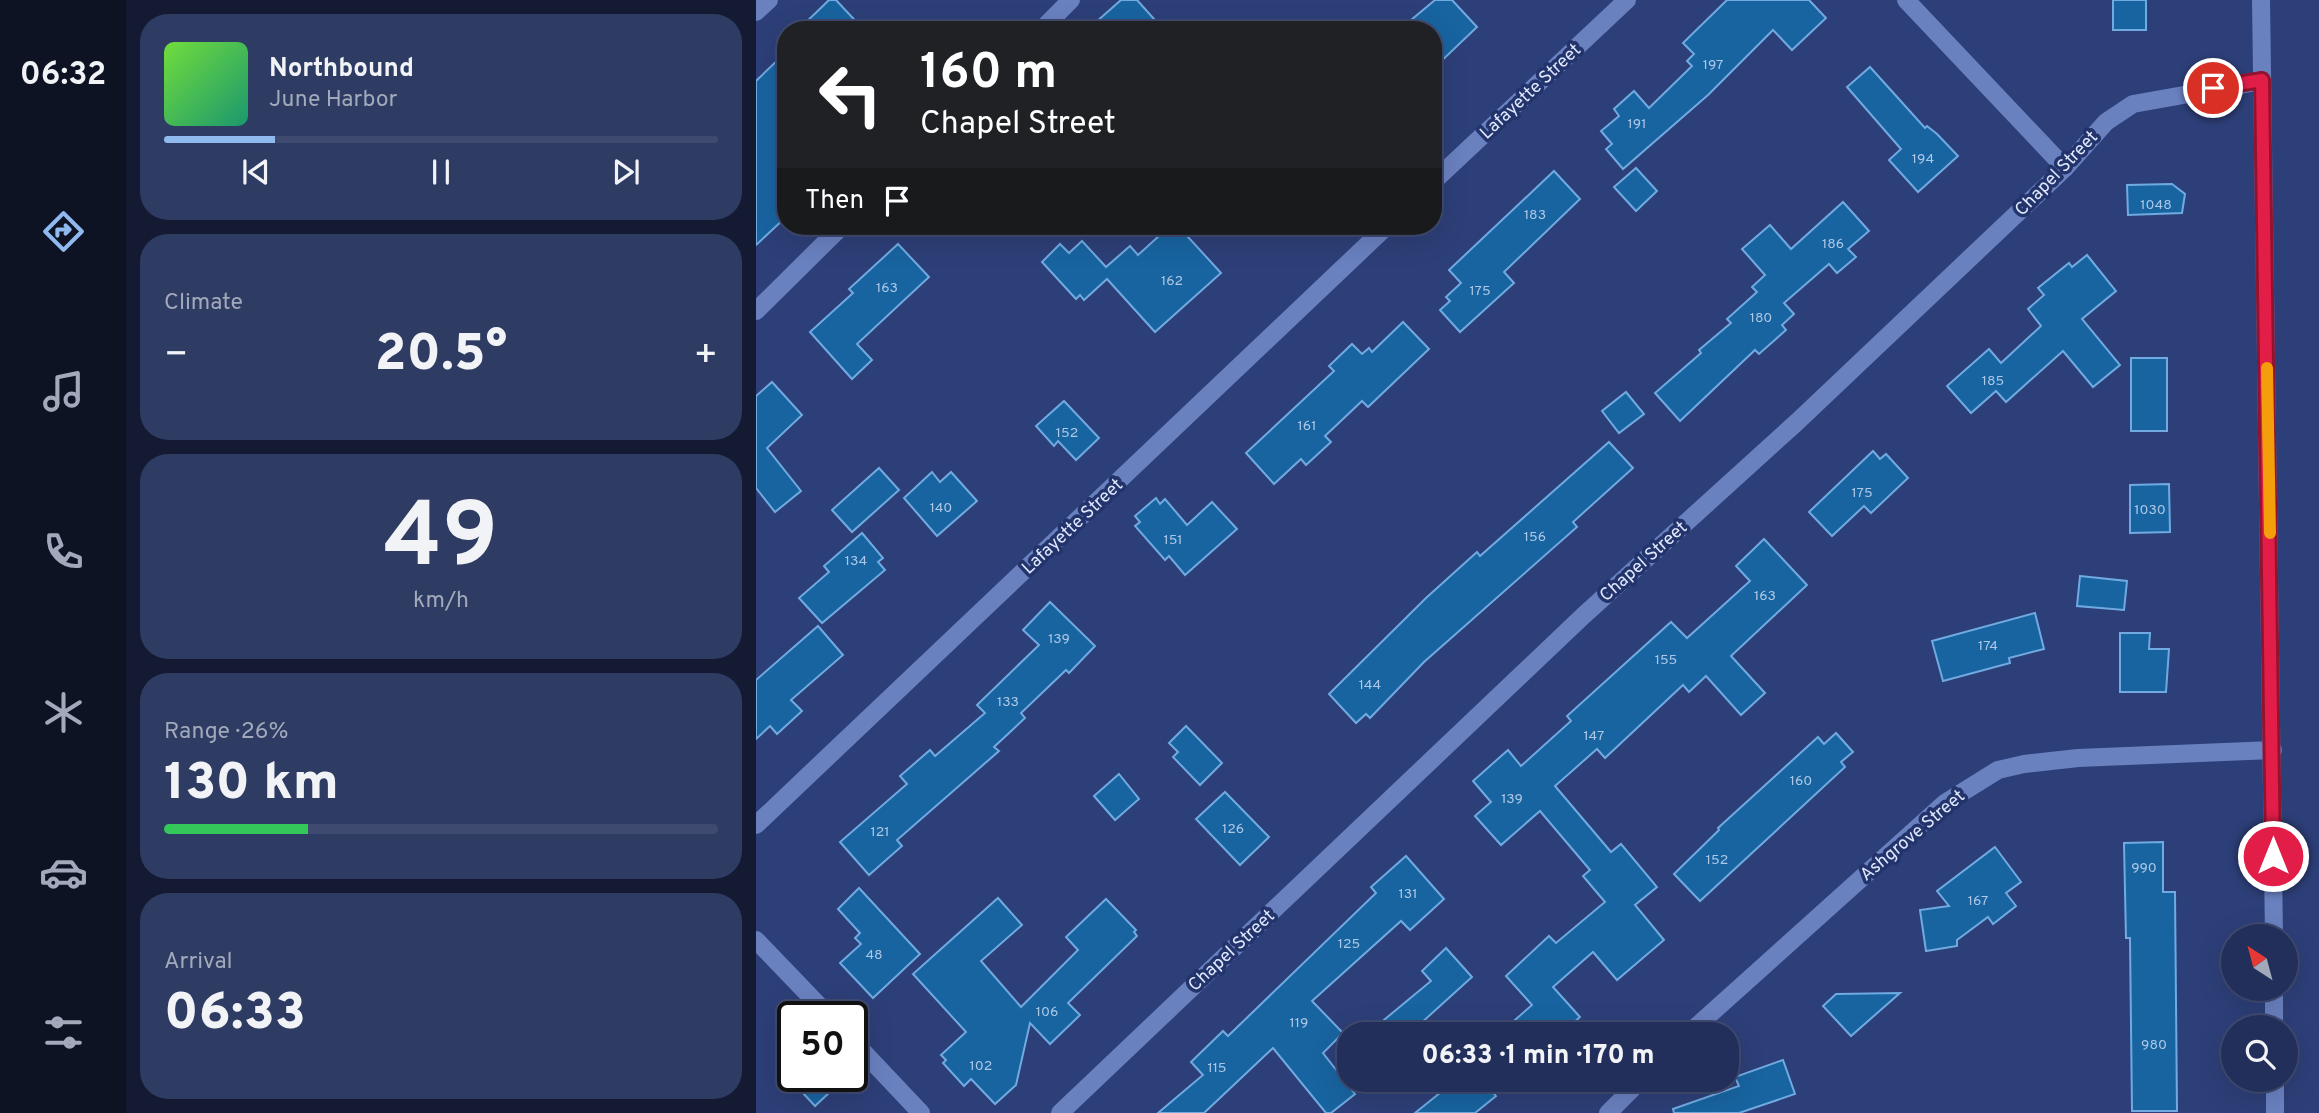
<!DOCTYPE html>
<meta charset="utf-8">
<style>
:root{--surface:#222f5a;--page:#2e3b63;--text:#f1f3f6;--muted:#a2a9bb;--line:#3f4a70;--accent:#90b9f0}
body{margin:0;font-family:Overpass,sans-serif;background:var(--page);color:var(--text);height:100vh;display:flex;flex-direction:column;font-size:26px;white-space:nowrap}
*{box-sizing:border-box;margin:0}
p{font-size:23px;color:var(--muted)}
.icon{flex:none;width:38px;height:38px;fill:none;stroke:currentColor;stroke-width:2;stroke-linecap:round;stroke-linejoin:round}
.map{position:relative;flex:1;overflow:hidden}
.panel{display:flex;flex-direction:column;gap:14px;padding:14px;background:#131a32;width:630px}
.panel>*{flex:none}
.guide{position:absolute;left:21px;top:21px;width:665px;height:214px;border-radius:28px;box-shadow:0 7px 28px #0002,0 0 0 2px var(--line);background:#202124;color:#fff;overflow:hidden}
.needle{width:46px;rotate:324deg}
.buttons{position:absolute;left:1465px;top:924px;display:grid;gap:14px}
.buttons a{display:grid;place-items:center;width:77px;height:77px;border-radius:50%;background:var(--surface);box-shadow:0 7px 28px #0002,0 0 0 2px var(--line);font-size:35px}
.speed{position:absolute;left:21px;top:1001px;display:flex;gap:14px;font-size:35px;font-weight:700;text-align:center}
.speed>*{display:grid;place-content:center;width:91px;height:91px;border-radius:50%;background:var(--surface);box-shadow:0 7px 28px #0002,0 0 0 2px var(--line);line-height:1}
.speed .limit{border:4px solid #111;border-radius:10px;background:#fff;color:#111}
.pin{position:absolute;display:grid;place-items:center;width:60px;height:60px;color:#fff;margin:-30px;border:4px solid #fff;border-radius:50%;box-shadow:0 2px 7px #0007}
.me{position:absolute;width:77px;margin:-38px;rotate:0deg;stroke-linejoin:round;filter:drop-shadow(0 0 5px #0008)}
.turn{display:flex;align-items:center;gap:24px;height:147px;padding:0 28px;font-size:32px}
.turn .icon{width:91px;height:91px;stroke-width:2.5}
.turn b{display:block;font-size:49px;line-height:60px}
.then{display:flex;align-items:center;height:66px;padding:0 28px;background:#0003;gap:14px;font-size:26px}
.big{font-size:52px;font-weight:800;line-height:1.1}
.panel .widget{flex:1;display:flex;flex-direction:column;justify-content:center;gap:10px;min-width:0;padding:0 24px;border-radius:28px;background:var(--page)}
.panel .dial{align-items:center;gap:0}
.dial b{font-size:91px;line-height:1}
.song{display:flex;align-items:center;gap:21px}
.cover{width:84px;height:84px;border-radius:10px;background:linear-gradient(135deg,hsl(100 70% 55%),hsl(160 70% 35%))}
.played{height:7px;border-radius:4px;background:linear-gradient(90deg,var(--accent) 20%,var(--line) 20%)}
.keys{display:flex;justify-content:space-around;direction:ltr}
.heat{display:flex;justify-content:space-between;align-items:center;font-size:38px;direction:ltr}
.charge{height:10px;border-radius:5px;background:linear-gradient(90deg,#34c759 26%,var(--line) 0)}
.trip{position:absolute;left:581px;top:1022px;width:402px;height:70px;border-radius:28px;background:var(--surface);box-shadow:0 7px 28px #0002,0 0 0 2px var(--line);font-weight:800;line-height:70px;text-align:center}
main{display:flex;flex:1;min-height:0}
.tabs{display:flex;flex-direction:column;width:126px;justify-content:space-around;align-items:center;background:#0e1324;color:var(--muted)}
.tabs .icon{width:49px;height:49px}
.tabs .active{color:var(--accent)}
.tabs b{font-size:32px;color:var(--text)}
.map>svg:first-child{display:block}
.building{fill:#1864a0;stroke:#71aae1;stroke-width:2}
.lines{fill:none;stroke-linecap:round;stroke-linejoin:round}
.street{stroke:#6a81c0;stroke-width:18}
.secondary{stroke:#6a81c0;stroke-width:18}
.route-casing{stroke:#92132f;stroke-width:18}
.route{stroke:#e11d48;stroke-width:12}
.slow{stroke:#f59e0b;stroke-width:12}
.labels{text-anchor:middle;stroke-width:7;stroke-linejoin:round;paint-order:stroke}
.number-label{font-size:14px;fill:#adc7e6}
.street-label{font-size:18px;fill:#dfe8fd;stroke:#23346c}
</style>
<main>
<nav class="tabs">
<b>06:32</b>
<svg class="icon active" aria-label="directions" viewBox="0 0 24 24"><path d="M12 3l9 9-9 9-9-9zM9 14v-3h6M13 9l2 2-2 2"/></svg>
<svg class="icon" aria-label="music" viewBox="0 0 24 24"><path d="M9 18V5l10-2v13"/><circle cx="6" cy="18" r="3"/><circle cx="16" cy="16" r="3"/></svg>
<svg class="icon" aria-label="phone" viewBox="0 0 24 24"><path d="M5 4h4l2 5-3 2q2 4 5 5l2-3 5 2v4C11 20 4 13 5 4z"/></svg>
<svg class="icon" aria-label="climate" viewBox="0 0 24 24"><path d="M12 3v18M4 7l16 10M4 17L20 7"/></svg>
<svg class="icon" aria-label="car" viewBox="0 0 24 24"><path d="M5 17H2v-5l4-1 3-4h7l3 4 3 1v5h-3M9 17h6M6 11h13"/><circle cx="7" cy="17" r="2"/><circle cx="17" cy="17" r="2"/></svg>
<svg class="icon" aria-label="filters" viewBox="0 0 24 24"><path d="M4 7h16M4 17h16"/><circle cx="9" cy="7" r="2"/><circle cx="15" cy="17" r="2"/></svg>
</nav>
<section class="panel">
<div class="widget">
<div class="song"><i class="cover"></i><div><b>Northbound</b><p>June Harbor</p></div></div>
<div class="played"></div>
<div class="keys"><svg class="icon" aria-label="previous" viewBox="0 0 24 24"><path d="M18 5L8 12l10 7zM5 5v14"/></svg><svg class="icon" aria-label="pause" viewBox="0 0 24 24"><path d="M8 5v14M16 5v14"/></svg><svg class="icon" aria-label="next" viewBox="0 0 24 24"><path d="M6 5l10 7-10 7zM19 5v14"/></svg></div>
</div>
<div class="widget"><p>Climate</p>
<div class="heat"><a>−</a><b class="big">20.5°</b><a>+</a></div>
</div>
<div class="widget dial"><b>49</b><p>km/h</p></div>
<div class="widget"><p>Range · 26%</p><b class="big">130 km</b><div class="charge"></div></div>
<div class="widget"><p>Arrival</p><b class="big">06:33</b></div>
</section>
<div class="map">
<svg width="1563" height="1113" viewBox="0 0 1563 1113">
<rect width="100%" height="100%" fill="#2d3f78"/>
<g class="building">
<polygon points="73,0 80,0 108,30 42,30"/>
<polygon points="365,0 381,0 408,30 331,30"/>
<polygon points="679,0 696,0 721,27 677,69 677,30 643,30"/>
<polygon points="971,0 1053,0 1070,18 1036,50 1017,30 952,95 867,169 850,149 856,144 845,131 863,116 858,109 878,91 893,108 936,66 931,61 938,54 927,43"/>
<rect x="1357" y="0" width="33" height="30"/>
<polygon points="30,52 30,217 0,245 0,81"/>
<polygon points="1114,67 1169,128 1171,126 1181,134 1202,156 1162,192 1133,160 1145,149 1091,87"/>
<polygon points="880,168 901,191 880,211 858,187"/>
<polygon points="798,171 824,199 748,272 758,283 704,332 684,310 694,301 690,297 705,283 693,270"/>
<polygon points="1416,184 1429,194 1426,213 1372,215 1371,185"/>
<polygon points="1087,202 1113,231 1092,249 1100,257 1081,273 1073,264 1028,303 1038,314 1026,325 1030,330 1003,354 999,350 924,421 899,393 945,353 943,350 975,323 971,319 1001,292 996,287 1009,275 986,249 1014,225 1035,249"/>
<polygon points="414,226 422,226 465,273 399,332 351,279 328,300 324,295 320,299 286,262 304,244 313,253 326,241 350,267 374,246 382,255"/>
<polygon points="142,244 173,277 101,344 116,360 96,379 54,332 97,293 93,289"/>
<polygon points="1331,255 1360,291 1326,319 1364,365 1337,387 1307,351 1250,402 1240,391 1215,413 1191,386 1233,349 1245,363 1285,326 1272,309 1288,295 1282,288 1313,263 1316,267"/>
<polygon points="647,322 673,349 612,407 606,401 569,436 575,442 550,465 545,459 518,484 490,453 578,371 573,366 596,344 606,354 613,348 616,352"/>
<rect x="1375" y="358" width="36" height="73"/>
<polygon points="16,382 46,415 11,448 45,491 19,512 0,488 0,396"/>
<polygon points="870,392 888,414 863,433 846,411"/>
<polygon points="308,401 343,438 320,460 302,441 298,446 280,426"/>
<polygon points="853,442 877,468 817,522 821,527 668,662 614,718 610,714 600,723 573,694 670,598 721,552 724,556"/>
<polygon points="1117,451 1124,459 1130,454 1152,478 1115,513 1108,506 1076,536 1053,512"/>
<polygon points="123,468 143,490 96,532 76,510"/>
<polygon points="176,472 184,482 195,472 221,501 181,536 148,498"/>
<polygon points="1413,484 1414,532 1374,533 1374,485"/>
<polygon points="400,498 404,504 409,499 431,525 456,502 481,529 429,575 413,556 409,560 379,526 384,522 379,516"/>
<polygon points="106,533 127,558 122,562 129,570 66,623 43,598 73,572 68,566"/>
<polygon points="1008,539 1051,585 975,656 1009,693 985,715 950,676 933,692 927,685 849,758 841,749 799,786 855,852 865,844 901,887 879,905 908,940 861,980 837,952 797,987 824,1017 805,1034 743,1034 776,1005 750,976 793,936 800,943 849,902 827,876 834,870 784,811 745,845 719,816 735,802 717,781 752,750 765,766 815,721 811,716 915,622 931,638 994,581 980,566"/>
<polygon points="1324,576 1371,581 1368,610 1321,606"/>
<polygon points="294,602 339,646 313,673 310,670 265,713 269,718 238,747 243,751 141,840 146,846 113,875 84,842 151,784 144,776 174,750 179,756 229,713 221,705 283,645 267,630"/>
<polygon points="1279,613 1288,649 1253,658 1254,663 1187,681 1176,641"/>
<polygon points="62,626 87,655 35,700 46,711 21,734 14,726 0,739 0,680"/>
<polygon points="1364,633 1394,633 1393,649 1413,649 1410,692 1364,692"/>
<polygon points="430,726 466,763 444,785 417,757 422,752 413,743"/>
<polygon points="1080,733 1097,752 1085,762 1089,767 944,901 918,874 963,830 962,828 1062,737 1068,744"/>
<polygon points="363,774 383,799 359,820 338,796"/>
<polygon points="469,792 513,837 484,865 440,819"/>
<polygon points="1407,842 1407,892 1419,892 1421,1111 1376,1111 1374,938 1370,938 1368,843"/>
<polygon points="1239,847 1265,882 1250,893 1260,906 1237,924 1232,917 1201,940 1201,946 1170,951 1164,910 1193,906 1181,891"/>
<polygon points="650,856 688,899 654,930 645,921 556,1001 587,1033 567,1053 599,1094 575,1113 570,1113 517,1048 448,1113 402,1113 447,1075 435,1062 467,1031 472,1036 620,893 615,887"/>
<polygon points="103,888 164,954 117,998 84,963 105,944 99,938 104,933 82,909"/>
<polygon points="242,898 266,925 225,961 265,1007 322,950 310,937 350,899 380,930 378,932 381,936 312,1003 324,1015 294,1044 274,1023 260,1085 239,1104 215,1079 208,1086 187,1063 190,1060 185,1055 210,1032 157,974"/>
<polygon points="690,948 716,977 653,1034 611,1034 675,981 666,971"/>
<polygon points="1144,993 1095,1036 1067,1006 1080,994"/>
<polygon points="1027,1060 1039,1094 983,1113 918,1113 917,1109 983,1086 979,1077"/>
<polygon points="31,1076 91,1076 59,1106"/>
<polygon points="700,1080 727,1080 740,1096 719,1113 659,1113"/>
</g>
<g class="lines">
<g class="street">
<polyline points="1150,0 1309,168"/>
<polyline points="285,30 315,0"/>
<polyline points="677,182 871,0"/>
<polyline points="0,311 86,226"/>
<polyline points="0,825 631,226"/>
<polyline points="0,940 74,1017"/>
<polyline points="932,1034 1189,803 1242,770 1268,764 1322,758 1517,750"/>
<polyline points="96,1040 165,1113"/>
<polyline points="304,1113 827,616 1041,422 1309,168 1350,122 1377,104 1506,81"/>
<polyline points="852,1113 885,1080"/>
</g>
<g class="secondary">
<polyline points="1505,0 1518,936"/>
<polyline points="0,12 13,0"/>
<polyline points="1518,989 1518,1027"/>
<polyline points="1519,1080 1519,1113"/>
</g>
</g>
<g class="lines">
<defs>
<polyline id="route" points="1457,88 1506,80 1517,856"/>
</defs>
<use href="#route" class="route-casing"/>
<use href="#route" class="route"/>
<polyline class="slow" points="1511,368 1514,533"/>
</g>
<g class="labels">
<g class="number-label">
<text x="957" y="69">197</text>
<text x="881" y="128">191</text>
<text x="1167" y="163">194</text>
<text x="1400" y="209">1048</text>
<text x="779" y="219">183</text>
<text x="1077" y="248">186</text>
<text x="416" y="285">162</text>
<text x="131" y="292">163</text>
<text x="724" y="295">175</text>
<text x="1005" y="322">180</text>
<text x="1237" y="385">185</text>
<text x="551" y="430">161</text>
<text x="311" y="437">152</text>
<text x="1106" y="497">175</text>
<text x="185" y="512">140</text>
<text x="1394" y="514">1030</text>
<text x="779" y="541">156</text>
<text x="417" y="544">151</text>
<text x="100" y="565">134</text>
<text x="1009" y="600">163</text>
<text x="303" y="643">139</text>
<text x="1232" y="650">174</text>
<text x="910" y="664">155</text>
<text x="614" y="689">144</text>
<text x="252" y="706">133</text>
<text x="838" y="740">147</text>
<text x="1045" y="785">160</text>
<text x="756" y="803">139</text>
<text x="477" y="833">126</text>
<text x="124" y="836">121</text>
<text x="961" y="864">152</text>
<text x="1388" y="872">990</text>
<text x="652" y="898">131</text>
<text x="1222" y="905">167</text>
<text x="593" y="948">125</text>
<text x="118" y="959">48</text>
<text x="291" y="1016">106</text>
<text x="543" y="1027">119</text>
<text x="1398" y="1049">980</text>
<text x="225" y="1070">102</text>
<text x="461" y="1072">115</text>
</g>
<g class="street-label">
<text transform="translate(774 91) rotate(-43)" y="6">Lafayette Street</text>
<text transform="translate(1300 173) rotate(-46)" y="6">Chapel Street</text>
<text transform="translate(316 526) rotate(-43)" y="6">Lafayette Street</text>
<text transform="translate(887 561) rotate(-42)" y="6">Chapel Street</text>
<text transform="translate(1156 835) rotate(-40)" y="6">Ashgrove Street</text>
<text transform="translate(475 950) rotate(-43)" y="6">Chapel Street</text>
</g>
</g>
</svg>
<div class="buttons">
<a><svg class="needle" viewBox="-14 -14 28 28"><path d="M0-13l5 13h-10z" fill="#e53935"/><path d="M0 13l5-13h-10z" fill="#a2a9bb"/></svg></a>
<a><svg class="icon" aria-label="search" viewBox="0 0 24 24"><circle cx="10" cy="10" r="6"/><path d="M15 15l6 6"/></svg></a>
</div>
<div class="speed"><div class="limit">50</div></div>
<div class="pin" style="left:1457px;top:88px;background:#d93025"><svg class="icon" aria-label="arrive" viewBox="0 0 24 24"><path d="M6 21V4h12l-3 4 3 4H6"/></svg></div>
<svg class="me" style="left:1517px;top:856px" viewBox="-20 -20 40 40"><circle r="17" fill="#e11d48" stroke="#fff" stroke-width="3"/><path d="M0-11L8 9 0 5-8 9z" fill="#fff"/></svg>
<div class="trip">06:33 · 1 min · 170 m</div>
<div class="guide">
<div class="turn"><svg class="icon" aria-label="left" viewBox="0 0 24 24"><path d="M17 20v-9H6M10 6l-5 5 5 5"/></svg><div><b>160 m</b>Chapel Street</div></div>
<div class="then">Then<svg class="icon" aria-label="arrive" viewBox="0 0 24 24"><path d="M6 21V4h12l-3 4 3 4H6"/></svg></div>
</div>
</div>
</main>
